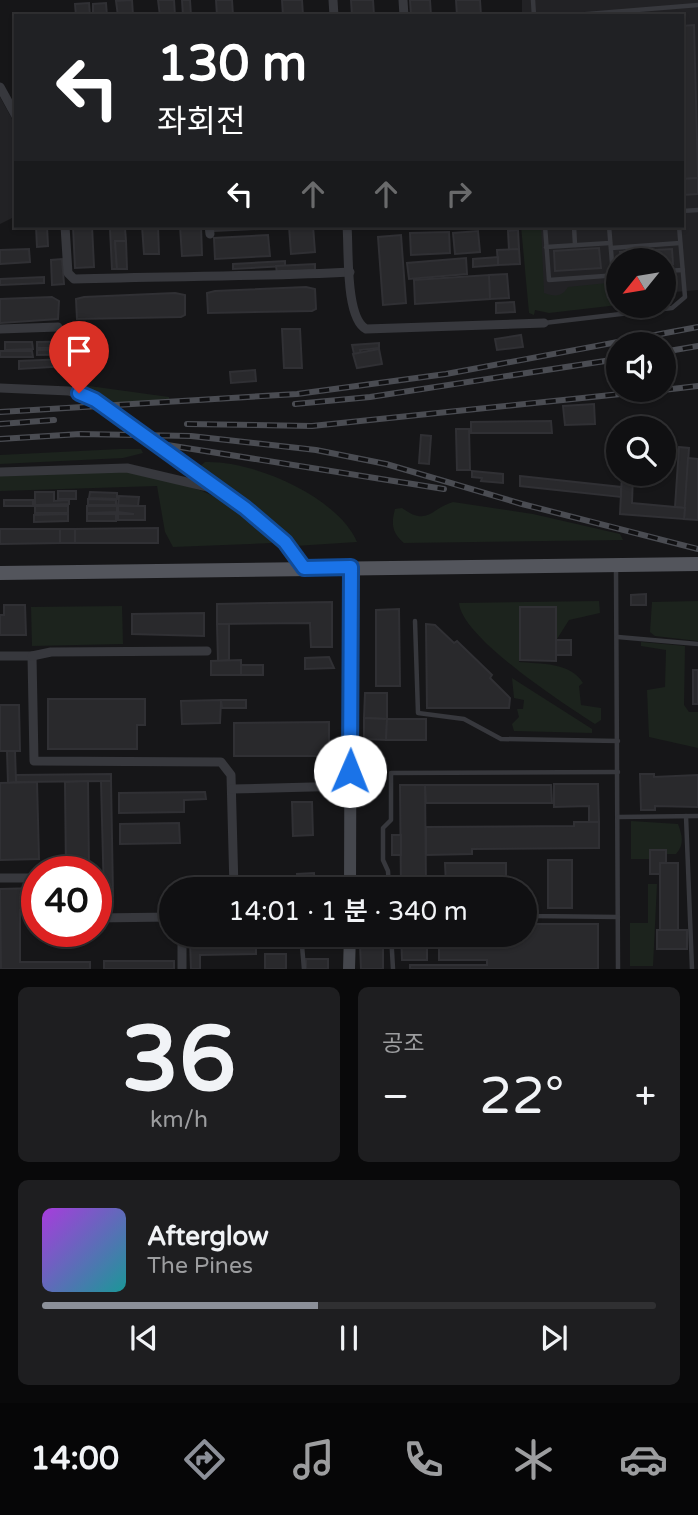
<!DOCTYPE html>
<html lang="ko">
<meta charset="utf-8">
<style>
:root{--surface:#101012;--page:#1e1e20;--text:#f1f3f6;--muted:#9c9d9f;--line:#303032;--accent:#8c9099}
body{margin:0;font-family:"Varela Round","Noto Sans KR",sans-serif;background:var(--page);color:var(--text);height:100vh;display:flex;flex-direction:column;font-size:26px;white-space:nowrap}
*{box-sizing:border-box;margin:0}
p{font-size:23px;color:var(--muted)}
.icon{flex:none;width:38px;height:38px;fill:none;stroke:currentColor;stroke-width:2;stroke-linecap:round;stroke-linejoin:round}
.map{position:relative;height:969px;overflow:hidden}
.details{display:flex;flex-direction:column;gap:18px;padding:18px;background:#09090a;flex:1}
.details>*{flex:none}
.top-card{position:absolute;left:14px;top:14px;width:670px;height:214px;border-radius:0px;box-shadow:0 2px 5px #0004,0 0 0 2px var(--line);background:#202124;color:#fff;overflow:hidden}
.needle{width:46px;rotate:240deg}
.fabs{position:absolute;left:606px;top:248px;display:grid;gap:14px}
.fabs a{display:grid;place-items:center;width:70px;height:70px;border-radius:50%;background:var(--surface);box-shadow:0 2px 5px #0004,0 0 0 2px var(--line);font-size:35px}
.speed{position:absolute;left:21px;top:856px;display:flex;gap:14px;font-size:35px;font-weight:700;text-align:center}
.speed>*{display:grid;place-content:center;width:91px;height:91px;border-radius:50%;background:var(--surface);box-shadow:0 2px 5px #0004,0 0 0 2px var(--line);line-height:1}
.speed .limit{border:10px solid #d22;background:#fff;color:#111}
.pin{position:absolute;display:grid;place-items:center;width:60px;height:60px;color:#fff;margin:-72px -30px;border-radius:50% 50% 50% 0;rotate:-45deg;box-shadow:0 0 7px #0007}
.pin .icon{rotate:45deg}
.me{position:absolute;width:77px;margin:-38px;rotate:1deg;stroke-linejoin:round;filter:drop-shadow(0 0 5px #0008)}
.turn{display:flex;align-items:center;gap:24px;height:147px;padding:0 28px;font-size:32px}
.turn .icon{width:91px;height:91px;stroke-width:2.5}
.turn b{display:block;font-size:49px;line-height:60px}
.lanes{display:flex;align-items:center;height:66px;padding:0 28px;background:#0003;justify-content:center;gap:35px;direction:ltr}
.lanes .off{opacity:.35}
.big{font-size:52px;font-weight:600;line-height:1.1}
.details .card{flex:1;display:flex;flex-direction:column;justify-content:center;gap:10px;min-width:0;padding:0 24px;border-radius:10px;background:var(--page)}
.details .dial{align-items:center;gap:0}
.dial b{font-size:91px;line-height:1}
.song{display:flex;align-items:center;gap:21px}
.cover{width:84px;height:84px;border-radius:10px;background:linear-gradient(135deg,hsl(280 70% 55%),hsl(180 70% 35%))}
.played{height:7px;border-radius:4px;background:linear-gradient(90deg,var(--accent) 45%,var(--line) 45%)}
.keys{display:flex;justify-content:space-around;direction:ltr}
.heat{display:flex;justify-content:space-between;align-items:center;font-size:38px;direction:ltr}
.details .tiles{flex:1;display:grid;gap:18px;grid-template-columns:1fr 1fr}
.card:last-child{grid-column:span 2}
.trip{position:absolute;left:159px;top:877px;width:378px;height:70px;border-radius:35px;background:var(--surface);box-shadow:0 2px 5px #0004,0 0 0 2px var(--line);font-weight:600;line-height:70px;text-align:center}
.menu{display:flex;height:112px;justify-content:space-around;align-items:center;background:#060607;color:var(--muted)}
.menu .icon{width:49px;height:49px}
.menu .selected{color:var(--accent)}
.menu b{font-size:32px;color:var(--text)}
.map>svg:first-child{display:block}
.built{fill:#222225}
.green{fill:#1c231d}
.building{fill:#29292c;stroke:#303034;stroke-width:2}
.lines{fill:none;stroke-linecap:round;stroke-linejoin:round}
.lane{stroke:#37383d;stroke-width:4.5}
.street{stroke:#37383d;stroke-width:9}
.secondary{stroke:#45474d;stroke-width:12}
.primary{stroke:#53555c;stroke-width:14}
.rail-casing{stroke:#4a4c52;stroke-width:6}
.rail{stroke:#111113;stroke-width:3.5;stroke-dasharray:10;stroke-linecap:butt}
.route-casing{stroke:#114b97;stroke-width:18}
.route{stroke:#1a73e8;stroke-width:12}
</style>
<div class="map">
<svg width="698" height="969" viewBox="0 0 698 969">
<rect width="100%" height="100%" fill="#161618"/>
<g class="built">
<polygon points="522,0 698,0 698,290 663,293 663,261 618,261 618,299 534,310 529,226 682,226 682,16 522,16"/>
<polygon points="0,97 16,126 16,216 0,224"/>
</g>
<g class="green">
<path d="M521,226H541L544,293C554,297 562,297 568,287L618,282V305L549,313L535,310L534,315L529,313Z"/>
<polygon points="82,385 169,397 169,400 106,403 81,389"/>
<polygon points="120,449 141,449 143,453 123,458 0,464 0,455"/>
<path d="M205,462C253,460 338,497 357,542L295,546L211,480L199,467Z"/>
<path d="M115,470C163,475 247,497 272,543L173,547L165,532L157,486L0,491V476Z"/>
<path d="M453,502L533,514L620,534L623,540L404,543C392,533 391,524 395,509L402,508C428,527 431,508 453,502Z"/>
<path d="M599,601L600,613L569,620L557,639V606L519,607V662C540,664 571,662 583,683L579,686L581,705L601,708V720L595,724C564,704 462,638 459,603Z"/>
<polygon points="698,601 698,641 655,636 650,632 652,602"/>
<polygon points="122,606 123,644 32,646 31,607"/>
<polygon points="641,642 685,646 684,705 689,712 698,712 698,748 649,737 647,690 665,687 666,650 641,646"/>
<polygon points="512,678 592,729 592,733 514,731 512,724 519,717 517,709 523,709 524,700 514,698"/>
<path d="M631,821L678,824C682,835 685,844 676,854H667L666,850L650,849V859H631Z"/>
<polygon points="648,884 657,884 653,966 630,966 630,923 648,923"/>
</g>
<g class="building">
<polygon points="132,0 133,16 118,16 116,1"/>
<polygon points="158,0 174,0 175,16 160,16"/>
<polygon points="182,0 190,0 191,16 183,16"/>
<polygon points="216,0 232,0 233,16 217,16"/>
<polygon points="282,0 302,0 303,16 283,16"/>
<polygon points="351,0 373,0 374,16 352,16"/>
<polygon points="410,0 430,0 431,16 411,16"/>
<polygon points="456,0 480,0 481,16 457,16"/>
<polygon points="89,3 90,16 76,16 75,4"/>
<polygon points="106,3 107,16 93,16 93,4"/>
<polygon points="694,25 698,178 682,179 682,26"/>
<polygon points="698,178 698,194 682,195 682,179"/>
<polygon points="36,226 47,226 48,246 37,247"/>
<polygon points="73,226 92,226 94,267 75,268"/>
<polygon points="142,226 158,226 159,254 144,254"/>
<polygon points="180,226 201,226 202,255 182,256"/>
<polygon points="214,226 280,226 280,228 214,231"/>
<polygon points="289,226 313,226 315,252 291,254"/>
<polygon points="125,228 126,241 115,241 117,269 112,269 110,229"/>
<polygon points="518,230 519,249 509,250 508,231"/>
<polygon points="478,231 480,252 455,254 453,233"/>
<polygon points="449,232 450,253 411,255 410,233"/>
<polygon points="268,235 270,256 215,259 214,238"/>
<polygon points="401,235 406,303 383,305 378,237"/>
<polygon points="115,241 126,241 127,269 117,269"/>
<polygon points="599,248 601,268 555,271 554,251"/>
<polygon points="29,249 30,262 0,264 0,250"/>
<polygon points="519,249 520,264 498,265 497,250"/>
<polygon points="672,249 673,264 663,265 663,261 621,261 620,252"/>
<polygon points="498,257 498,265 473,267 473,259"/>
<polygon points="466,258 467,274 409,279 407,263"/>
<polygon points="62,259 64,284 52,285 51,260"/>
<polygon points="285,261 285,266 233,269 233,264"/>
<polygon points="315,264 315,270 277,273 276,266"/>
<polygon points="507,274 509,298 490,299 489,275"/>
<polygon points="489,275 490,299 415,304 414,280"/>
<polygon points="44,277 44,283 0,285 0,279"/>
<polygon points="674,279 675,291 663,292 663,282"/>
<polygon points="306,287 315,289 316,309 312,311 208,313 207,293 215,291"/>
<polygon points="175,293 185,295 185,315 181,317 77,319 76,299 84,297"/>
<polygon points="52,297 59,301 58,319 0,323 0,299"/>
<polygon points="514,302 515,312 496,313 496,303"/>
<polygon points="282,329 300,329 302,368 284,368"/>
<polygon points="521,335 523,347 497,350 495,339"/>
<polygon points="90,341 90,348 37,348 37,342"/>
<polygon points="5,342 32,342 33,349 5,350"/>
<polygon points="379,343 379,348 360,350 361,353 354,354 352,345"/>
<polygon points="90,349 90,354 37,355 37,350"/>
<polygon points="379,349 382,364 357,368 353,354"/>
<polygon points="0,351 32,351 33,357 0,357"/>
<polygon points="90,357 90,365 69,366 68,358"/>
<polygon points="66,359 67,366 19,369 19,361"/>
<polygon points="255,370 256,381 231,383 230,372"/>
<polygon points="594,404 595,424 565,425 563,406"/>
<polygon points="551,421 552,433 471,433 471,422"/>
<polygon points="456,429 469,429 470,470 457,470"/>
<polygon points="421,435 431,436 429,464 419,463"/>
<polygon points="679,447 689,448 685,508 675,507"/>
<polygon points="688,458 698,459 698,520 684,519"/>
<polygon points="472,471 503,474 503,483 481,481 482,478 472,477"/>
<polygon points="622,474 633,474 632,503 685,508 684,519 620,514"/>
<polygon points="520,476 621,487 621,497 520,486"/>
<rect x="58" y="491" width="18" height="8"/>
<polygon points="35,492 54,492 54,501 69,500 69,504 35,505"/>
<polygon points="90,492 117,493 117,499 89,498"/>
<polygon points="119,496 139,497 138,506 118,505"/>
<polygon points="88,499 116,500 116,505 88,505"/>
<rect x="4" y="500" width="29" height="6"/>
<rect x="35" y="506" width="33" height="7"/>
<polygon points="87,506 117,506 117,512 87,513"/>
<polygon points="118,506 145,506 145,520 118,520 118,514 134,514 118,512"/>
<polygon points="68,514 68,521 34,522 34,515"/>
<rect x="87" y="514" width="29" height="7"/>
<polygon points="158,528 158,543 75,543 75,529"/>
<polygon points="0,529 60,529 60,543 0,544"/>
<rect x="60" y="529" width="15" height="14"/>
<polygon points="646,594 646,605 631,605 631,595"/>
<polygon points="332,602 332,647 311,647 310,623 217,624 217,604"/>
<polygon points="4,605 25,605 26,635 0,635 0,615 4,615"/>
<polygon points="520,607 556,607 556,661 520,660"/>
<polygon points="399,609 400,686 376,686 376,610"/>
<polygon points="204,613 204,636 132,634 132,614"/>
<polygon points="217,624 229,624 229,660 218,661"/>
<polygon points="426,624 435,625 454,643 457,641 492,675 490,678 510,698 509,708 427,708"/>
<rect x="556" y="640" width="15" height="15"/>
<polygon points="329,657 334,668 305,669 305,658"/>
<polygon points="241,660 241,675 211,675 211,661"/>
<rect x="241" y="665" width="22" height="10"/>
<rect x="693" y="670" width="5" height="34"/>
<polygon points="365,693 387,693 387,719 364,718"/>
<polygon points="48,699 145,699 145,725 137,725 137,749 48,749"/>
<polygon points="221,700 246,700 246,708 222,708"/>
<polygon points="221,700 220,723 182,724 181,701"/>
<polygon points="0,705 19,705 20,751 0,751"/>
<polygon points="364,718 387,719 386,740 364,739"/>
<polygon points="387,719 426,719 426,740 386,740"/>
<polygon points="329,722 329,756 234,756 234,723"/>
<polygon points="7,751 15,751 16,782 8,783"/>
<polygon points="111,774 111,781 16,782 16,775"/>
<polygon points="640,774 654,774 654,777 698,775 698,807 655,806 655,810 641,810"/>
<polygon points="88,781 89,872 66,872 65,782"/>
<polygon points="101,781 111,781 113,896 104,897"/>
<polygon points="37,782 39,859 0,860 0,783"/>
<polygon points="554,784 598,784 599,822 589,822 589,806 554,807"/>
<polygon points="400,785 425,785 426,889 401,889"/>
<polygon points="425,785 551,785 552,803 426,803"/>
<polygon points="205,792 206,799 184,800 184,812 119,813 119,793"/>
<polygon points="292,802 312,802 313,835 293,836"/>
<polygon points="574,822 599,822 599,848 472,849 472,854 426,855 426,827 574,826"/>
<polygon points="179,823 180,843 120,844 120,824"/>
<rect x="392" y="835" width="9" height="20"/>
<polygon points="650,850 666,850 666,863 660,863 660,874 650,874"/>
<rect x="548" y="860" width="24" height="48"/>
<polygon points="445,863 506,863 506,886 446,886"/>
<rect x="660" y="863" width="18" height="67"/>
<polygon points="314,873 315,889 298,889 297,874"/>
<polygon points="37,888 37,910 20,910 20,962 90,962 90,969 1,969 0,889"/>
<polygon points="525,924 598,924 598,969 410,969 410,965 487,965 487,960 439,960 439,934 525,934"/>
<rect x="657" y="930" width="30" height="19"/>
<rect x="256" y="934" width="31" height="8"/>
<rect x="303" y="934" width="25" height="7"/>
<polygon points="401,934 427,934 427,960 402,960"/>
<polygon points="256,939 256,954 200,955 200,969 191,969 190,941"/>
<polygon points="360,944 383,944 383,969 361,969"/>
<rect x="265" y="954" width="21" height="15"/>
<rect x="306" y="959" width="22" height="10"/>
<rect x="104" y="961" width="70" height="8"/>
</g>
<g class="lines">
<g class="lane">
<polyline points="533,0 534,16"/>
<polyline points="563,16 698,5"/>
<polyline points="682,211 698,210"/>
<polyline points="545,226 549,280 618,275"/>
<polyline points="574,226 575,245"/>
<polyline points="609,226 613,275"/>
<polyline points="546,247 610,243"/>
<polyline points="611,248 680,243"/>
<polyline points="663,271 683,270"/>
<polyline points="544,323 672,308 685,297 679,226"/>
<polyline points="616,569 618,969"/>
<polyline points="415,621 418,713 464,719 501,739 618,741"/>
<polyline points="618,637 698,644"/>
<polyline points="686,816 692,969"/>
<polyline points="618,817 698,816"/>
<polyline points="389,889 388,871 383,860 383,828 391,820 391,773 618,772"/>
<polyline points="525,913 533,916 618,917"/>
<polyline points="301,934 304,969"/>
<polyline points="391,934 393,969"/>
</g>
<g class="street">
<polyline points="333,0 334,16"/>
<polyline points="403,0 404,16"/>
<polyline points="0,87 16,116"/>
<path d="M65,226L68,273L74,279C166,276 258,277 350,272"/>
<polyline points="209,226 210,234"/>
<path d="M347,226C349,249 345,318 366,329L544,323"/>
<polyline points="0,329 58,327"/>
<polyline points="0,388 69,391 95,400 245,508 285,542 304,568"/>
<polyline points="0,472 127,468 212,488"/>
<polyline points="0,656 32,656 34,761 221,762 231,775 234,889"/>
<polyline points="32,656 51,652 207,651"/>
<polyline points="232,789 350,786"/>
<polyline points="0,878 37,878"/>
<polyline points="96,918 172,917"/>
<polyline points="182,934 182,969"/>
</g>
<g class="secondary">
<polyline points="350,889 351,567"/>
<polyline points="349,969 350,934"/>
</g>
<polyline class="primary" points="0,573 698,564"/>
<defs>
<g id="rail">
<polyline points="663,352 698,346"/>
<polyline points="663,390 698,386"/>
<polyline points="295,404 370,397 618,359"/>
<polyline points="0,412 297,394 446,374 698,327"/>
<polyline points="0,424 54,420"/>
<polyline points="187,424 312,426 659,390"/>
<polyline points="0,439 80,434 191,436 316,450 386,464 522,504 698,549"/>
<polyline points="161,444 444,489"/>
</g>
</defs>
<use href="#rail" class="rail-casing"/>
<use href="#rail" class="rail"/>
</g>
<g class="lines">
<defs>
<polyline id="route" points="79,393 95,400 245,508 285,542 304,568 351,567 350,771"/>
</defs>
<use href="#route" class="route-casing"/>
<use href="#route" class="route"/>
</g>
</svg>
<div class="fabs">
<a><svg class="needle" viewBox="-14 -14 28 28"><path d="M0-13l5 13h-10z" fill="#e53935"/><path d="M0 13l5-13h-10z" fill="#9c9d9f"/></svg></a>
<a><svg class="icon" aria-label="sound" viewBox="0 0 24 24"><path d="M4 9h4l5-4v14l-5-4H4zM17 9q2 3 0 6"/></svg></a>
<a><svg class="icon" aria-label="search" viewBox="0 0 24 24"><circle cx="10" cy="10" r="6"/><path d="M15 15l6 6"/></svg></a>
</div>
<div class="speed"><div class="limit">40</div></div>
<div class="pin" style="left:79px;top:393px;background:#d93025"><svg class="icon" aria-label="arrive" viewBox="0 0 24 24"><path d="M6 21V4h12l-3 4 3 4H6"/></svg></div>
<svg class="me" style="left:350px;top:771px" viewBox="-20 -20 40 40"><circle r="19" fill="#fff"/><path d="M0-13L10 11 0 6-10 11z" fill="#1a73e8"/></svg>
<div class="trip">14:01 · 1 분 · 340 m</div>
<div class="top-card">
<div class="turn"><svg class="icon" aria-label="left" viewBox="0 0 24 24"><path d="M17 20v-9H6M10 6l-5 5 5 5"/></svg><div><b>130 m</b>좌회전</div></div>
<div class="lanes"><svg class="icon" aria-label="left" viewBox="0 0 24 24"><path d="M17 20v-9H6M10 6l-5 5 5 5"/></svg><svg class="icon off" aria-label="ahead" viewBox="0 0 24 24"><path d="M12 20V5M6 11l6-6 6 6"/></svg><svg class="icon off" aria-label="ahead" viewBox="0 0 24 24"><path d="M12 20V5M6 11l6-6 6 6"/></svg><svg class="icon off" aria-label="right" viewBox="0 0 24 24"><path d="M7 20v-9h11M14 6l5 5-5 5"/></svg></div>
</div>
</div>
<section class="details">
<div class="tiles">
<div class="card dial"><b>36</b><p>km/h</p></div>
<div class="card"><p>공조</p>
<div class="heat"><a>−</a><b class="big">22°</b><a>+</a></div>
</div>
<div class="card">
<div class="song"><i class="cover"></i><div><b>Afterglow</b><p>The Pines</p></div></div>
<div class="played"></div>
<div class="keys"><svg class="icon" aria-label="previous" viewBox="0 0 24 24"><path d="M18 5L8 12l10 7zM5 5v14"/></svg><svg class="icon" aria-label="pause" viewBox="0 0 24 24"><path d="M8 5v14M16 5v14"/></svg><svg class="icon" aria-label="next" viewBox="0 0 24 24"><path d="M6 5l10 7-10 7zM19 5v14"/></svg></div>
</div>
</div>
</section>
<nav class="menu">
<b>14:00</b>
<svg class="icon selected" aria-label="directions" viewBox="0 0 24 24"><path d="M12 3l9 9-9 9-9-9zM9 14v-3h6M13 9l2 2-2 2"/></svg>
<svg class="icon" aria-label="music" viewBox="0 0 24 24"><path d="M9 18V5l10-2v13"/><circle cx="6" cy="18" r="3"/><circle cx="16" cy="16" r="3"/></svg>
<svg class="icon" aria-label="phone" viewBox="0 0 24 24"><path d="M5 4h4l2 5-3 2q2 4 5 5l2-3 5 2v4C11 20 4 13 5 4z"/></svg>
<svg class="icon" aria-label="climate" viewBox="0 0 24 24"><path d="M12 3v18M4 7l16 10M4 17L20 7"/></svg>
<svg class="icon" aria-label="car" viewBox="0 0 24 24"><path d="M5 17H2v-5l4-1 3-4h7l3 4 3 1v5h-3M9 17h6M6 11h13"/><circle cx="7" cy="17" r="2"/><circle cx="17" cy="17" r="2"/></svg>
</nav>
